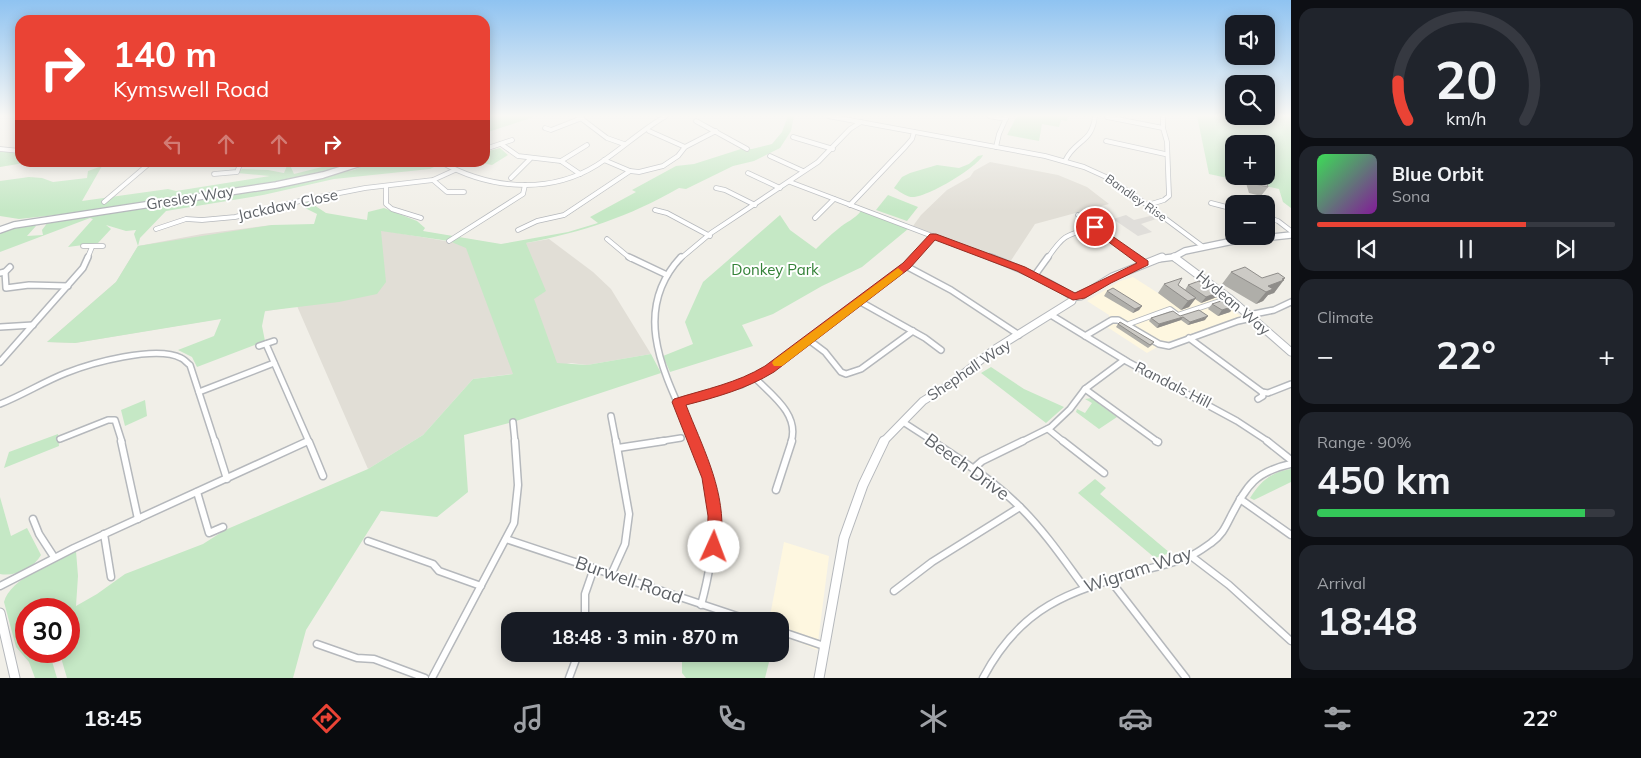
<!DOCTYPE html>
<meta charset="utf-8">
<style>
:root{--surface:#171b24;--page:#20242c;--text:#f1f3f6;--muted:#9ea1a6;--line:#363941;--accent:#ea4335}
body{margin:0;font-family:Mulish,sans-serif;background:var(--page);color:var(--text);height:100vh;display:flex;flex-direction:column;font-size:19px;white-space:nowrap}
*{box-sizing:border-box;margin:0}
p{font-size:16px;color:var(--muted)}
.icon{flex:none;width:28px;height:28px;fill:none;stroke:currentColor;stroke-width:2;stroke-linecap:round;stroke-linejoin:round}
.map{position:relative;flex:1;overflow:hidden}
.details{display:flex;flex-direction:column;gap:8px;padding:8px;background:#0d0f14;width:350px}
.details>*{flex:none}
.hud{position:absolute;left:15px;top:15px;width:475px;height:152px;border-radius:15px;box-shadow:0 2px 12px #0003;background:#ea4335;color:#fff;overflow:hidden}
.fabs{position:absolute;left:1225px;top:15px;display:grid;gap:10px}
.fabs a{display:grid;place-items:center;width:50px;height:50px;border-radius:10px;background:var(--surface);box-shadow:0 2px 12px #0003;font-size:25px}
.speed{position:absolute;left:15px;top:598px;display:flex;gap:10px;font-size:25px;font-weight:700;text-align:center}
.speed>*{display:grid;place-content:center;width:65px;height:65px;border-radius:50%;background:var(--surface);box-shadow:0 2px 12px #0003;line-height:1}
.speed .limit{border:8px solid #d22;background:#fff;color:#111}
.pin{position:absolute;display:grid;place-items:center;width:42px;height:42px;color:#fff;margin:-21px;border:2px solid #fff;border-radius:50%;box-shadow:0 1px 5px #0007}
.me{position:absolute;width:55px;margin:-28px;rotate:2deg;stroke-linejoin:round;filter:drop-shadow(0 0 4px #0008)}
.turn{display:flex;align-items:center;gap:18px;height:105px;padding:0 15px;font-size:22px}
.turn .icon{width:65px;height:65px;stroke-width:2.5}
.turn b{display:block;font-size:35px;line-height:42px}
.lanes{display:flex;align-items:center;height:48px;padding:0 15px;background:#0003;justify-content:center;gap:25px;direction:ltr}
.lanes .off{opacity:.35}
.big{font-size:38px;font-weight:700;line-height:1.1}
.details .tile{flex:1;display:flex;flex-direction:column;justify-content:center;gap:8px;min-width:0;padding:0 18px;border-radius:15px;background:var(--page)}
.details .dial{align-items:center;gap:0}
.dial svg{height:130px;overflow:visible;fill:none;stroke:var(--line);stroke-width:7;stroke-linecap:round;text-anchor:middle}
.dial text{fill:var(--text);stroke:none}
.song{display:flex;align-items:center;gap:15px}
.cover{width:60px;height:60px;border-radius:8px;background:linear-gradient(135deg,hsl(130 70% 55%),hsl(290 70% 35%))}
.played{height:5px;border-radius:2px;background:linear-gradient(90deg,var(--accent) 70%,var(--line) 70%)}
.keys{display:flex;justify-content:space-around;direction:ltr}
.heat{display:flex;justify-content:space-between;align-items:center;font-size:28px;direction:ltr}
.charge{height:8px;border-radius:4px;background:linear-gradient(90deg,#34c759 90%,var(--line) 0)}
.trip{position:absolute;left:501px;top:612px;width:288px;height:50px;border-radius:15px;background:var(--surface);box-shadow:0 2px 12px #0003;font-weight:700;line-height:50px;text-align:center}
.tabs{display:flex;height:80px;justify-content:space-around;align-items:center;background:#090b0e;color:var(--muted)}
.tabs .icon{width:35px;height:35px}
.tabs .on{color:var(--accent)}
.tabs b{font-size:22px;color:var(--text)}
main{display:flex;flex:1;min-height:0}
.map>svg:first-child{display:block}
.commercial{fill:#fef7e0}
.industrial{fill:#e0deda}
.education{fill:#e1ded6}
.green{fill:#c5e8c5;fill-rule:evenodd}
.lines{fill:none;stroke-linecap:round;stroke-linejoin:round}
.pedestrian-casing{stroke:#b5b8bc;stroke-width:6}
.minor-far2-casing{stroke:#b5b8bc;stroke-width:5.5}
.minor-far1-casing{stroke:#b5b8bc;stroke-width:8}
.minor-casing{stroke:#b5b8bc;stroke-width:9}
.tertiary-far2-casing{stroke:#b5b8bc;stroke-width:8}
.tertiary-far1-casing{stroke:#b5b8bc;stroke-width:9}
.tertiary-casing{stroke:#b5b8bc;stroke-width:11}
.pedestrian{stroke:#fff;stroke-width:4}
.minor-far2{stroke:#fff;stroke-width:4}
.minor-far1{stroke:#fff;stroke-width:5}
.minor{stroke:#fff;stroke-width:6}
.tertiary-far2{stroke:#fff;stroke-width:5.5}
.tertiary-far1{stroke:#fff;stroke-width:7}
.tertiary{stroke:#fff;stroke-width:9}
.wall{fill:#afaea9}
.shaded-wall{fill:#8f8d8a}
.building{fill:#cccac5;stroke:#8f8d8a}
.route{fill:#ea4335;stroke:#982c22}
.slow{fill:#f59e0b}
.labels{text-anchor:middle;stroke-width:4;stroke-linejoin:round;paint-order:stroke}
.far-street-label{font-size:12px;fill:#5f6368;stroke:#fff}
.street-label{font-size:15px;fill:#5f6368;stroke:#fff}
.park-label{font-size:15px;fill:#348238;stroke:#fff}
.near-street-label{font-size:18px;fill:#5f6368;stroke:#fff}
</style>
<main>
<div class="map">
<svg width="1291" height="678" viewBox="0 0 1291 678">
<rect width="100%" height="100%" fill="#f1efe8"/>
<g class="commercial">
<polygon points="1133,277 1158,293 1170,289 1176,294 1204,289 1242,317 1164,343 1147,353 1101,323 1109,318 1109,315 1087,301 1120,281"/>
<polygon points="784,542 829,556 817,650 780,634 780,621 769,621"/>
</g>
<polygon class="industrial" points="1126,215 1134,220 1154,215 1159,218 1141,224 1152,232 1138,236 1113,219"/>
<g class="education">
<polygon points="990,162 1058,175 1087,187 1109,204 1035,224 1010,262 913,226 921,215 947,190 970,177 974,171"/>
<polygon points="272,225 362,227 493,249 549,239 593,272 611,289 651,354 587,365 571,363 536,371 473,379 423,435 368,469 297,306 75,343 47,342 116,282 138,246 202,234"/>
</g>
<g class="green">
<polygon points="485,116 537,116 485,133"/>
<path d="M788,116H794L791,131L780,148L754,161L733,166L686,189L679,188C628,217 583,232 526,243L546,291L534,299L557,363L587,365L651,354L661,373L513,422L464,435L468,492L437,517L381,511L306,630L293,678H67L59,651H69V609H26V651H49L57,678H35L29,662L16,647L4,602C10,579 55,560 76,551L78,576L76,606L97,594L125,574L203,544L225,530L368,469L423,435L473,379L513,374L466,248L449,241L381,231L386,282L377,294L339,302L265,311L262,326L265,341L197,367L192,357L178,350L214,336L221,319L75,343L47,342L116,282L138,246L134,234L136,230L126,231L106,225L111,229L98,243L68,247L93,219L90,218L0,252V231L33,224L36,226L27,236L43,235L42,230L48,222L354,170L370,163L437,162L440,164L430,169L334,179L263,195L166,211L140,238L138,246L272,225L314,224L317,214L301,206L308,201L326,213L367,220L368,212L384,208L417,221L425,228L423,231L501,244L568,232L598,223L590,217L636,192L632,190L676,166L694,164L741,149H752L772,144L782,132Z"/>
<polygon points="1017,116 1068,116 1067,121 1061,120 1059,127 1042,124 1039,141 1007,135"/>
<path d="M1197,116H1291V208L1283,202L1279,189L1209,174ZM1234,144H1266V176H1234Z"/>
<polygon points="500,148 508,155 492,165 481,163 485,162 485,152"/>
<polygon points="0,152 20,152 20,162 24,163 0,167"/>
<path d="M983,155C979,166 926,199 911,197C905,196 899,191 894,188L902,177L910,173L937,165L959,168L969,164L978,156Z"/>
<polygon points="288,163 289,163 294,174 338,163 352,163 298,179 93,211 19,219 0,216 0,181 29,177 42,178 53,182 87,178 88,171 102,166 82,201 168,189 176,191 270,176 237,173 242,169 268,170 284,173"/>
<polygon points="888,195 918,207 907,221 876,210"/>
<path d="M861,211L908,229L862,267L822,286L773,314L742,325L753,346L670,372L663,356L693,344L685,322L703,282L780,215L790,230L816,249C823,242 830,235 838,229C846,222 855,219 861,211Z"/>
<polygon points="991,367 1024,389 1064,407 1046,423 981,373"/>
<polygon points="1092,398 1096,400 1099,404 1117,417 1099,429 1076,412 1077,409 1085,413 1092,403 1085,399"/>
<polygon points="145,400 147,416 125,426 121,410"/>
<polygon points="58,434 59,446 4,468 9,452"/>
<path d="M1291,469V482L1254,500L1250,498C1261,481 1271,472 1291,469Z"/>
<polygon points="1095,479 1106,488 1100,494 1170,553 1155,558 1078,493"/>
<path d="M0,497L11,536L27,528L41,555C34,568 15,577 0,574Z"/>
<polygon points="682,654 771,654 765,678 686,678 682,673"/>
</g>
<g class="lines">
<defs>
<polyline id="pedestrian" points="1129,324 1170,309 1178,315 1229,298"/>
<g id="minor-far2">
<polyline points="578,116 607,138 624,144"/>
<polyline points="828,116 1045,156 1084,167 1106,177 1131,193 1202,246"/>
<polyline points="989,116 1006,119"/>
<polyline points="1107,117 1163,128"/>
<polyline points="696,121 747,149"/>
<polyline points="545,128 551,130 582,118"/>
<polyline points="649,131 685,147"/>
<polyline points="793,137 833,149"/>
<polyline points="1106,141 1165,154"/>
<polyline points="501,144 518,156 561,161 580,174"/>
<polyline points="996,147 999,134 1007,116"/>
<polyline points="0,149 20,151"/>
<polyline points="485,149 512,140"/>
<polyline points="770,156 803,171"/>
<polyline points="561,161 587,145"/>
<path d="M1065,161C1075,139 1092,144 1095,116"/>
<path d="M441,162C489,189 549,195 597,165C621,150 641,130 666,116"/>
<polyline points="630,171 639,172 663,166 678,156 685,147 716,131"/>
<polyline points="748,173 780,188"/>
<polyline points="214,174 237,172 241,162"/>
<polyline points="511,178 530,159"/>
<polyline points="433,180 447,192 464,192"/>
<polyline points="790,182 993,259"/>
<polyline points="386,186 386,204 392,209 421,218"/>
<polyline points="716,188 725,190 755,205"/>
<polyline points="104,202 151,162"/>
<polyline points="1211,203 1234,209"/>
<polyline points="850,205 906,146 912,139 914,132"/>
<polyline points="1148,205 1164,200 1169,196 1167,142 1163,128 1163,116"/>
<polyline points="655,210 667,213 710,236"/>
<polyline points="1078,215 1095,227"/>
<polyline points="1266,217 1278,221 1291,231"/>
<polyline points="815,218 834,199"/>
<polyline points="156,229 186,219 202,220 235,217 304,200 365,188 433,180 455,170"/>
<polyline points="518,230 537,221 564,215 630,171 604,160"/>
<polyline points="607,239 631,259"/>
<polyline points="449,241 523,194 525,185"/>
<polyline points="83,246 103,246"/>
<polyline points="87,259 92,247"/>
<polyline points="680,259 711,233 818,162 850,129 861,122"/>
<polyline points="913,259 933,236"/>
<path d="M1047,259C1064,234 1066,235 1095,227L1138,259"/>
</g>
<g id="minor-far1">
<polyline points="629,257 667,275"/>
<path d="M681,257C627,315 669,382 695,442"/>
<path d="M990,257C1019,268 1047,280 1073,297"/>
<polyline points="1136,257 1144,263"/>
<polyline points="906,266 951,290 1019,335"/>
<polyline points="5,272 6,288 29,285 68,286"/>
<polyline points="0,273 5,272 10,267"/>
<polyline points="1035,275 1048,257"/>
<polyline points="859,301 925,338 941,350"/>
<polyline points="1051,315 1128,362 1237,421 1269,442"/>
<polyline points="1249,315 1274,310 1291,302"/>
<polyline points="0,327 33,325"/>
<polyline points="1085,336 1112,320 1118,320 1159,344 1169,346 1238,321 1252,318"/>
<polyline points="1189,338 1262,392 1268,393 1291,384"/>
<polyline points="809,340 825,352 841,372 846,374 861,369 913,331"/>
<polyline points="266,344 309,442"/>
<polyline points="259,346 274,341"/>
<polyline points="0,362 83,268 88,257"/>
<path d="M755,378C772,395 800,415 791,442"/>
<polyline points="1085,389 1158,442"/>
<polyline points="199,392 274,363"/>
<polyline points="1258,399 1263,396 1262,392"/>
<polyline points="678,402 741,385 770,369 906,266 914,257"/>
<path d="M0,404C23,395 43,382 66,373C91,363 156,345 181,358C184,359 187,363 190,365L215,442"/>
<polyline points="611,416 616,442"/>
<polyline points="513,422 515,442"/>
<polyline points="903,422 934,442"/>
<polyline points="1048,429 1064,442"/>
<polyline points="60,439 108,420 115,420 122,442"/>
<polyline points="656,442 681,438"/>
<polyline points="1021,442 1051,427 1070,409 1085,389 1124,360"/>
</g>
<g id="minor">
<polyline points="121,441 138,519"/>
<polyline points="215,441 227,479"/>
<path d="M695,441C720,498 717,546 701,605"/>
<path d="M932,441C963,461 995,482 1021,508C1045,532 1064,560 1084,587"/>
<polyline points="1063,441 1104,473"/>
<polyline points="1156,441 1158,442"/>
<polyline points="1267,441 1291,460"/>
<polyline points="309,442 323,476"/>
<polyline points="618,448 664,441"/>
<polyline points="974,468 982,461 1023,441"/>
<polyline points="776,490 792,441"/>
<polyline points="197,492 209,533 223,527"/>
<polyline points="1240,499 1291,535"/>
<polyline points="33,519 39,534 54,557"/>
<polyline points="104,534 111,577"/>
<polyline points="506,539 752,621"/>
<polyline points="368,541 433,564 439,571 481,586"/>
<polyline points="1191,556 1229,585 1291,641"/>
<polyline points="611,575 625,544 629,514 616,441"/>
<polyline points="1110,580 1186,678"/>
<polyline points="0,586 74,548 308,441"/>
<polyline points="894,591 932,562 1020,507"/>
<polyline points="585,621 585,594 594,568"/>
<polyline points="780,631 824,646"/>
<polyline points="317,644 357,658 374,659 425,678"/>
<polyline points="432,678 514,523 518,485 515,441"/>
<polyline points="569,678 578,654"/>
<path d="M983,678C1021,606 1068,592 1141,571C1157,566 1177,563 1192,555C1199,552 1205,547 1211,543C1222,535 1225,528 1231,516C1248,484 1255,472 1291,464"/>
</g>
<g id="tertiary-far2">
<polyline points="0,230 14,225 276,185 323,175 364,162"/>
<polyline points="1174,257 1176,259"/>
<polyline points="1158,259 1174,257 1185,251 1233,241 1291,235"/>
</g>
<g id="tertiary-far1">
<polyline points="1174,257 1229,298 1291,352"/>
<polyline points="883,442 923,401 949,385 995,349 1072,301 1073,297 1081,296 1112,277 1162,257"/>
</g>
<g id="tertiary">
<polyline points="0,613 15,678"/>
<polyline points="819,678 844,538 863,485 884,441"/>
</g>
</defs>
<use href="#pedestrian" class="pedestrian-casing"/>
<use href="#minor-far2" class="minor-far2-casing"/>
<use href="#minor-far1" class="minor-far1-casing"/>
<use href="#minor" class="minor-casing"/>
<use href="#tertiary-far2" class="tertiary-far2-casing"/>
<use href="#tertiary-far1" class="tertiary-far1-casing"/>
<use href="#tertiary" class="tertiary-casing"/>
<use href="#pedestrian" class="pedestrian"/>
<use href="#minor-far2" class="minor-far2"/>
<use href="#minor-far1" class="minor-far1"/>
<use href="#minor" class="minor"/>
<use href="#tertiary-far2" class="tertiary-far2"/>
<use href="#tertiary-far1" class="tertiary-far1"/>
<use href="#tertiary" class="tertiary"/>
</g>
<g class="wall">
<polygon points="1250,176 1264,176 1268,187 1261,196 1249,193 1246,183"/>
<polygon points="1231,272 1262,278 1284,280 1274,293 1268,295 1263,301 1256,304 1222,284"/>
<polygon points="1164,284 1178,285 1185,290 1188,285 1203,284 1222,291 1217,297 1201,303 1195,299 1189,307 1181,310 1158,293"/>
<polygon points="1107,291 1142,306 1139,310 1133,313 1104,296"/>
<polygon points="1212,304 1234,306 1230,312 1218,316 1208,309"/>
<polygon points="1180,316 1205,320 1188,325 1181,320 1157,328 1149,321 1151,318"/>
<polygon points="1118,324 1154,342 1152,345 1148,348 1116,327"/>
</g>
<g class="shaded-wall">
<polygon points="1285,278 1274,293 1268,295 1263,301 1256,304 1266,292 1268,286"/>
<polygon points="1222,291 1217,297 1201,303 1206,297"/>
<polygon points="1196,298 1189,307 1181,310 1188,301"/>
<polygon points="1142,306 1139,310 1133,313 1135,309"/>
<polygon points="1234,306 1230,312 1218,316 1222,310"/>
<polygon points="1208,316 1205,320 1188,325 1190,322"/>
<polygon points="1183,317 1181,320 1157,328 1159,324"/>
</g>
<g class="building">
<polygon points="1253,176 1265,176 1268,187 1255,184"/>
<polygon points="1245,267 1262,278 1278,273 1285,278 1282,279 1284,280 1268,286 1273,289 1266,292 1231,272"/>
<polygon points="1182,278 1178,285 1196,298 1188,301 1164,284"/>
<polygon points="1199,281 1203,284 1209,282 1222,291 1206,297 1188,285"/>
<polygon points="1113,288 1142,306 1135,309 1107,291"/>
<polygon points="1224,300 1234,306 1222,310 1212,304"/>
<polygon points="1199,310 1208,316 1190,322 1183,317 1159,324 1151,318 1173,311 1180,316"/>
<polygon points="1120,322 1154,342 1150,345 1118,324"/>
</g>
<linearGradient id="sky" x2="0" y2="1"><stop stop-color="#8fc3f1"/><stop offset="0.55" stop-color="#f9f8f5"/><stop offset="1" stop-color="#f9f8f5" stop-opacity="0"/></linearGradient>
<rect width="1291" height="211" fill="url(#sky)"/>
<path class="route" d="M1095,224L1148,261V265L1111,283L1085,298L1073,300L1017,271L935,240L910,268L774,372C746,389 717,397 686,405C702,446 723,485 722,530C721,537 722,545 719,552L714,554L709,552L707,547L708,516L702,478L672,402L674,399C706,389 737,383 765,366L903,263L930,234H936L1025,267L1075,293L1137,263L1091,229L1090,227Z"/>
<polygon class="slow" points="898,268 903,272 902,274 782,366 774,366 772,363 774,360"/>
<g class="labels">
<g class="far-street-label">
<text transform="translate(1136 198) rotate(35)" y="4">Bandley Rise</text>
</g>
<g class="street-label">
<text transform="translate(190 198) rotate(-9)" y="5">Gresley Way</text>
<text transform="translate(288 205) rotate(-12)" y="5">Jackdaw Close</text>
<text transform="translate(1233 303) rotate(40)" y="5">Hydean Way</text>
<text transform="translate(969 370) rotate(-34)" y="5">Shephall Way</text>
<text transform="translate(1173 385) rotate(27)" y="5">Randals Hill</text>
</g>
<g class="park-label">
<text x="775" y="275">Donkey Park</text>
</g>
<g class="near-street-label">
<text transform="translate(967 467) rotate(36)" y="6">Beech Drive</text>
<text transform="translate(1138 570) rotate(-18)" y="6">Wigram Way</text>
<text transform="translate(629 580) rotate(19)" y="6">Burwell Road</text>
</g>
</g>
</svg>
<div class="fabs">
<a><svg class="icon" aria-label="sound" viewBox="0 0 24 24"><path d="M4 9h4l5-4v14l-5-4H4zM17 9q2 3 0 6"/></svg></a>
<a><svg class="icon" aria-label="search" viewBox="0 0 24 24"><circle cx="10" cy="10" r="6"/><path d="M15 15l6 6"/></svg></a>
<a>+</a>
<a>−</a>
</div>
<div class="speed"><div class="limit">30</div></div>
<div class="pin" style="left:1095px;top:227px;background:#d93025"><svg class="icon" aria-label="arrive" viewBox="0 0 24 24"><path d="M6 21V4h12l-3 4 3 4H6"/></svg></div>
<svg class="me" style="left:714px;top:547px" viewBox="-20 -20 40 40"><circle r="19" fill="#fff"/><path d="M0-13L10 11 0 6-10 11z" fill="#ea4335"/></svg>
<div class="trip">18:48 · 3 min · 870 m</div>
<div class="hud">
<div class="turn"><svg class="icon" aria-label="right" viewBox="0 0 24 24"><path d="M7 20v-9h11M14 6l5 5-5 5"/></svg><div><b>140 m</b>Kymswell Road</div></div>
<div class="lanes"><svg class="icon off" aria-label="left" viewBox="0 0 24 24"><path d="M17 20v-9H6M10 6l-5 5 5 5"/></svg><svg class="icon off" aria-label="ahead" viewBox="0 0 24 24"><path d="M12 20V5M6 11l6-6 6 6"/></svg><svg class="icon off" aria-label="ahead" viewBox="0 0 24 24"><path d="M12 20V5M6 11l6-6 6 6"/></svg><svg class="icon" aria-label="right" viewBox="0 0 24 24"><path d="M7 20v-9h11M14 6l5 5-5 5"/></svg></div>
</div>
</div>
<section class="details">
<div class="tile dial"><svg viewBox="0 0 100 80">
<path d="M14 69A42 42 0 1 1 86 69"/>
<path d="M14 69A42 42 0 0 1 8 45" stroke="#ea4335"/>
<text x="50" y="56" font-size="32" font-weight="700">20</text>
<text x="50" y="72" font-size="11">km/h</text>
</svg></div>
<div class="tile">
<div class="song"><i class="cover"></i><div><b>Blue Orbit</b><p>Sona</p></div></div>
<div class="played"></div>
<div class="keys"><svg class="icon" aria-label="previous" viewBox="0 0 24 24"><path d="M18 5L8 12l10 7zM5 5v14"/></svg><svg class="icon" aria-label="pause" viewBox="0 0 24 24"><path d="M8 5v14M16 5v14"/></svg><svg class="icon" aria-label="next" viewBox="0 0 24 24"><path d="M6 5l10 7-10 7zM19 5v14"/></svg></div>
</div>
<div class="tile"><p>Climate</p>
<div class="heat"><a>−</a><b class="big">22°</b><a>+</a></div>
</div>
<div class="tile"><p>Range · 90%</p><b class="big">450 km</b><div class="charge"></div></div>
<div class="tile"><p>Arrival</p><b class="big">18:48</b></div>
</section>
</main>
<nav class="tabs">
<b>18:45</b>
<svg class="icon on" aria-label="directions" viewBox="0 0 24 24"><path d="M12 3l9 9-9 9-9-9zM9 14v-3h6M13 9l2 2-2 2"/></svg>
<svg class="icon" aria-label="music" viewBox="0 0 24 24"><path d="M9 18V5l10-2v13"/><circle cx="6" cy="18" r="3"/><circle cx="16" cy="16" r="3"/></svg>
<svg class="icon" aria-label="phone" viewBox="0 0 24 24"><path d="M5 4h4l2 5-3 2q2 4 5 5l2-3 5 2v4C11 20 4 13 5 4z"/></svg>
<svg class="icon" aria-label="climate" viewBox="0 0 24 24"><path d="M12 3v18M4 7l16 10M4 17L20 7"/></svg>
<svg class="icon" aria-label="car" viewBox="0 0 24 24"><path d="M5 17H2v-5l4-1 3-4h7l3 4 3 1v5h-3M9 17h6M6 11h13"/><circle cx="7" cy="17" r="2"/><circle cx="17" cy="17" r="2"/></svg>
<svg class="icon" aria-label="filters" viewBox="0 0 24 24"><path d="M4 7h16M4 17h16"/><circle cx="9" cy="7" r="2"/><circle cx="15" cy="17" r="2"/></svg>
<b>22°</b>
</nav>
